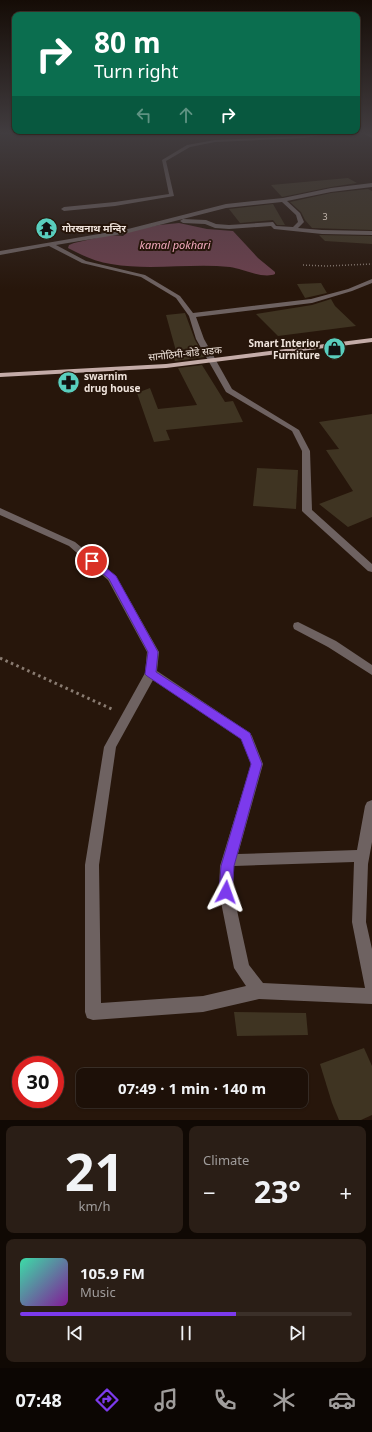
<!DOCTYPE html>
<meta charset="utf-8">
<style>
:root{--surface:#1d1008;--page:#2a1e16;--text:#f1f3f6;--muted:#a09d9c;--line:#3b3029;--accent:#7c3aed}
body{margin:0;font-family:"Noto Sans","Noto Sans Devanagari",sans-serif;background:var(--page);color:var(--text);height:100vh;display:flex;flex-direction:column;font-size:15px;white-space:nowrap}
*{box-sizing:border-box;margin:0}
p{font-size:13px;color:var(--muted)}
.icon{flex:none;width:22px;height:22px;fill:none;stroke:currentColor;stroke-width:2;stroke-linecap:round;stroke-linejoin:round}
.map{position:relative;height:1120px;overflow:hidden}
.panel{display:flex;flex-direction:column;gap:6px;padding:6px;background:#100904;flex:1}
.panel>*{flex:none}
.banner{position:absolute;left:12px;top:12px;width:348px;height:122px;border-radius:8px;box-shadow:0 1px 3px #0004,0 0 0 1px var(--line);background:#0b6e4f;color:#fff;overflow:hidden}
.speed{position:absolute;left:12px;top:1056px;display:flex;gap:8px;font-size:20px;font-weight:700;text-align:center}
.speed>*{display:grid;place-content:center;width:52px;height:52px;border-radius:50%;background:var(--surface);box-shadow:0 1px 3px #0004,0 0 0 1px var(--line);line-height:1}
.speed .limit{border:6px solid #d22;background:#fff;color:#111}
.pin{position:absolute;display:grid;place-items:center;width:34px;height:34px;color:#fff;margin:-17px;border:2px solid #fff;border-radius:50%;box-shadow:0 1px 4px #0007}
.me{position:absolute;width:44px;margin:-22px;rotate:4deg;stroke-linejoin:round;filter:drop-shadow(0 0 3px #0008)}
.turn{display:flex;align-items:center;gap:14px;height:84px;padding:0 16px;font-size:18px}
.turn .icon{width:52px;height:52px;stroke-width:2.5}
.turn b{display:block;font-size:28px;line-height:34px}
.lanes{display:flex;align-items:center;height:38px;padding:0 16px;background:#0003;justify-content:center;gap:20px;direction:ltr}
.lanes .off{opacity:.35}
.big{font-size:30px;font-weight:700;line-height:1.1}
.panel .tile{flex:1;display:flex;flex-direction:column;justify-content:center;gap:6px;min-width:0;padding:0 14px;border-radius:8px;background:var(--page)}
.panel .dial{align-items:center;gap:0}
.dial b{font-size:52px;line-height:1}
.song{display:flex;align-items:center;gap:12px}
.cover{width:48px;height:48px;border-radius:6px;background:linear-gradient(135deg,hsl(160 70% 55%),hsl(290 70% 35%))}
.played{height:4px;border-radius:2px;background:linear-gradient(90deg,var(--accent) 65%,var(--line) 65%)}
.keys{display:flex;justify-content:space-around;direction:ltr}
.heat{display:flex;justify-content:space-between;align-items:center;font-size:22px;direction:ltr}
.panel .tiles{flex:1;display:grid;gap:6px;grid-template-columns:1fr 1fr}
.tile:last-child{grid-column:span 2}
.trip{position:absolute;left:76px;top:1068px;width:232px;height:40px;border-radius:8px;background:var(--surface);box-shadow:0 1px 3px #0004,0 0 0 1px var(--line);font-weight:700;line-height:40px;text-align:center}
.tab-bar{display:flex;height:64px;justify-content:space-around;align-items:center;background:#0c0603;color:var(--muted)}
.tab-bar .icon{width:28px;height:28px}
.tab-bar .selected{color:var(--accent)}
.tab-bar b{font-size:18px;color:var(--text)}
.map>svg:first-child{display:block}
.water{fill:#6c414e}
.building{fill:#3f3422}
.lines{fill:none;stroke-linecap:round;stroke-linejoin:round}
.path-far1{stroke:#897b71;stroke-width:1.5;stroke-dasharray:1 2;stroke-linecap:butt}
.path{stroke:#897b71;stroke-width:3;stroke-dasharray:2.5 3.5;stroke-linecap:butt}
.minor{fill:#6e6261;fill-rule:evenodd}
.major{fill:#c4aca8;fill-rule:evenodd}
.route{fill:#7c3aed;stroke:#51269a}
.labels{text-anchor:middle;stroke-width:4;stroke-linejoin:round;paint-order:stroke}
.far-number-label{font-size:9px;fill:#c3b7ad}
.far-poi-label{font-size:10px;font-weight:bold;fill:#efe3db;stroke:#27160b;text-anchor:start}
.far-street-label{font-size:10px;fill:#efe3db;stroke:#27160b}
.far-water-label{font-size:11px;font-style:italic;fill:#f5aabf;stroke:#27160b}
</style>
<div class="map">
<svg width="372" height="1120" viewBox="0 0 372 1120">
<rect width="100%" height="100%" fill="#27160b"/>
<path class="water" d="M179,223L207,229L233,231L258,258L275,272V274C263,279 243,269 230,267C190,263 150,271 111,264C96,262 81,255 68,248L69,245L74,243L109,235L123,236L128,231L159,225Z"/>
<g class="building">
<polygon points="348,178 357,183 331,187 282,197 271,185"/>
<polygon points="368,189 372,191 372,230 312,228 305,220 301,212 290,202 331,193"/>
<polygon points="273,204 285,225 277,225 273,220 240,223 229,209"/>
<polygon points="319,235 372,236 372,244 325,241"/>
<polygon points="321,283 327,293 305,298 297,284"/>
<polygon points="331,299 335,306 356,326 278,336 256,314 312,305"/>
<polygon points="185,313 195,340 205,357 175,361 170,352 176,351 166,315"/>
<polygon points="202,365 225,402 233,401 243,422 166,430 170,440 154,442 137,393 150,388 158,409 197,405 178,368"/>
<polygon points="372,414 372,517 348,527 319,504 353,491 326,450 339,449 319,422"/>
<polygon points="257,468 298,470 296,509 253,506"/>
<polygon points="234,1012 306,1013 308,1035 237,1036"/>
<polygon points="364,1048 372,1066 372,1115 361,1120 339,1120 332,1103 320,1064"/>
</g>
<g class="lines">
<polyline class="path-far1" points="303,265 326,266 372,264"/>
<polyline class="path" points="0,658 114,710"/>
<g class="minor">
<polygon points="331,132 344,132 303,138 215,142 190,147 166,161 174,196 115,206 64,211 61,209 64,207 115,202 169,194 162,160 187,145 215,140 303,136"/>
<polygon points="360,132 366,132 372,135 372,138"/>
<polygon points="372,183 372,187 331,192 287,201 300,213 304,222 298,228 322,230 372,231 372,235 322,234 274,229 271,226 229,229 215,228 205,224 183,223 180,221 183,219 206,220 216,224 229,225 273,222 276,226 293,227 298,222 296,215 282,202 226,208 128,233 56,245 86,261 145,275 180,296 193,313 311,299 348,289 372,279 372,283 352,291 312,303 196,317 204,339 232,389 299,430 310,451 312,510 372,564 372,572 368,571 304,513 302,511 302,451 292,431 226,392 196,339 189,316 176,298 141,277 82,263 49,246 0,255 0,251 128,229 226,204 283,198 331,188"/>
<path d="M0,508L75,542L116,576L159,652L157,671L250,733L252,736L263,764L238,854L357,850L365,806L367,802L372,800V842L368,864L366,922L372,949V1004L259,999L203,1012L93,1020L87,1018L85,1012V865L104,747L145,673L147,652L108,580L69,546L0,515ZM153,680L241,739L251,764L220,866L219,892L234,968L246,986L203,996L101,1003L99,865L116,747ZM354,862L352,922L365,988L263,983L249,965L233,892L234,866Z"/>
<polygon points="298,622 336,641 372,665 372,675 328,647 294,629 293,626 294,623"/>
</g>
<polygon class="major" points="372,338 372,342 166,368 0,377 0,373 166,364"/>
</g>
<linearGradient id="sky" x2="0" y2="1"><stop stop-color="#150c06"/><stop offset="0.46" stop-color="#413c3f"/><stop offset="1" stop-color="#413c3f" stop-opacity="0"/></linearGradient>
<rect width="372" height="289" fill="url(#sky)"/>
<polygon class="route" points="92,558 95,559 116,576 158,652 156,672 250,733 251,736 262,764 234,866 232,892 230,896 226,898 221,896 219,892 221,866 251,764 241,739 147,676 145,674 148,652 109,579 88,561"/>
<defs>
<symbol id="temple-disc" viewBox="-11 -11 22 22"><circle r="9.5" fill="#59cebe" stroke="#27160b"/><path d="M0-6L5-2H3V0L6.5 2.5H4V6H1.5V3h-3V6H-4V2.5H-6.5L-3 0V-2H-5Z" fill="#111"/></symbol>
<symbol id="shop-disc" viewBox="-11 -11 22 22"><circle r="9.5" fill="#59cebe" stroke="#27160b"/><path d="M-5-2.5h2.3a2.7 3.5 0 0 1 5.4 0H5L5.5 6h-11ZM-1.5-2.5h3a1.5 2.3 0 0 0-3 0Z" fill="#111"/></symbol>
<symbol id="pharmacy-disc" viewBox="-11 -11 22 22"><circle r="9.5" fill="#59cebe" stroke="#27160b"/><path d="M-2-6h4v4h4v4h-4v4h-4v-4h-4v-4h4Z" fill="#111"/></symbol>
</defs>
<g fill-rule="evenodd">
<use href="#temple-disc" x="34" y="216" width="25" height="25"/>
<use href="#shop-disc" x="322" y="336" width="25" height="25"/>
<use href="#pharmacy-disc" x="56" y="370" width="25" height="25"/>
</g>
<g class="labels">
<g class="far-number-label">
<text x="325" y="220">3</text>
</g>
<g class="far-poi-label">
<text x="62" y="232">गोरखनाथ मन्दिर</text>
<text x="320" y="347" text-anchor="end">Smart Interior<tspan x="320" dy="12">Furniture</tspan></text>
<text x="84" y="380">swarnim<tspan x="84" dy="12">drug house</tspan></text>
</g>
<g class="far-street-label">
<text transform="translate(185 353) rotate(-6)" y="4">सानोठिमी-बोडे सडक</text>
</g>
<g class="far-water-label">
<text x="175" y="249">kamal pokhari</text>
</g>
</g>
</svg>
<div class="speed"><div class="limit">30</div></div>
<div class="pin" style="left:92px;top:561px;background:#d93025"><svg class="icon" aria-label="arrive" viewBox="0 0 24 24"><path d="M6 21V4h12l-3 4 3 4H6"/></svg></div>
<svg class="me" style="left:226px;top:892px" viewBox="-20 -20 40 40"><path d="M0-17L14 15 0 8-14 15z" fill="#7c3aed" stroke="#fff" stroke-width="4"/></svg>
<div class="trip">07:49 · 1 min · 140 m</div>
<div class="banner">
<div class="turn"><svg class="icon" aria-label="right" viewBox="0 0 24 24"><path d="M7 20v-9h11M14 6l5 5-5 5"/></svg><div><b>80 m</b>Turn right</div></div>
<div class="lanes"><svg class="icon off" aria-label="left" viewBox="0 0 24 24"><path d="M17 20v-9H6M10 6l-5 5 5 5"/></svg><svg class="icon off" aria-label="ahead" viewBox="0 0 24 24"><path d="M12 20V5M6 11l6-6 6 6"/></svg><svg class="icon" aria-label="right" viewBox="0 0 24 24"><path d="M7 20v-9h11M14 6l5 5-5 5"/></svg></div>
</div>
</div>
<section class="panel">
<div class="tiles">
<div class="tile dial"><b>21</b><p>km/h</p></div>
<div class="tile"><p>Climate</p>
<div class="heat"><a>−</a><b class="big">23°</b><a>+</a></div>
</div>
<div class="tile">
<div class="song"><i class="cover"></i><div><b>105.9 FM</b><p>Music</p></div></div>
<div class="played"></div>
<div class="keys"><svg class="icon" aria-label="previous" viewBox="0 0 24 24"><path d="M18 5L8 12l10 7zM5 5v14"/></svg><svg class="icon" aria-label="pause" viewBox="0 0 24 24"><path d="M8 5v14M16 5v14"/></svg><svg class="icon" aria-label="next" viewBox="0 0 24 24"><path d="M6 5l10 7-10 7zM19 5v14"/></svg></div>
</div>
</div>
</section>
<nav class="tab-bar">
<b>07:48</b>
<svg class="icon selected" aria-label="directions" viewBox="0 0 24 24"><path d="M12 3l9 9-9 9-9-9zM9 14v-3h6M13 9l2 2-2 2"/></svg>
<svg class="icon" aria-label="music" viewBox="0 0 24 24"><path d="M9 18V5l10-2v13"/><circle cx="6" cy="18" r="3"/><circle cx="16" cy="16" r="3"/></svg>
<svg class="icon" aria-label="phone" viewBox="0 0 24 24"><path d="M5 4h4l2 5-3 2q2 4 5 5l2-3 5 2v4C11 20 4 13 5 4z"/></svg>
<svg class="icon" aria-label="climate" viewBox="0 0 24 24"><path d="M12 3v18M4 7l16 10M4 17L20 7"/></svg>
<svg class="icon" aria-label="car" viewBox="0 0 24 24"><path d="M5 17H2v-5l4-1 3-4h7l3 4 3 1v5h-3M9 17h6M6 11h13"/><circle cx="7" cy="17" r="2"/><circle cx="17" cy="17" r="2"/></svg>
</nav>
